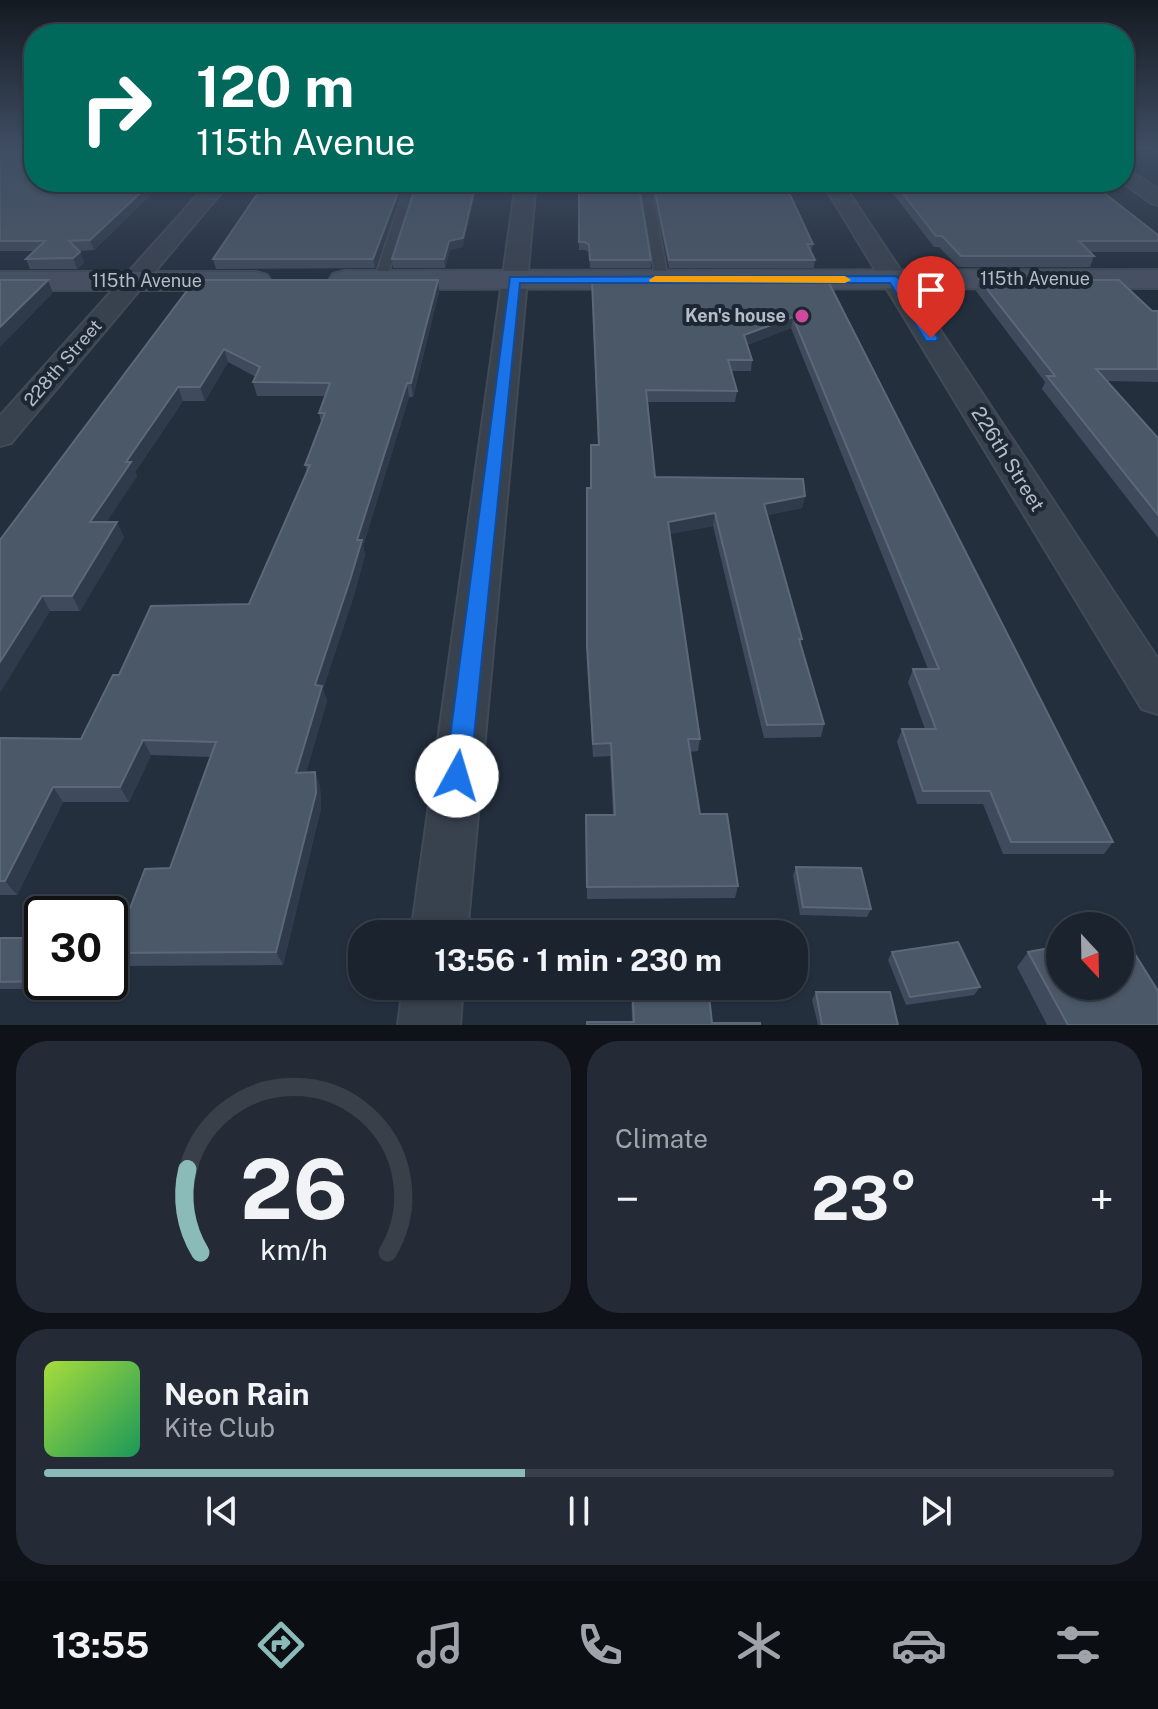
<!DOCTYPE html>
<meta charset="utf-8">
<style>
:root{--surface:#1b232e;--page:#242b36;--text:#f1f3f6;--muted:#a0a4aa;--line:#39404a;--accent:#8bbbb9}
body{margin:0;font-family:"Public Sans",sans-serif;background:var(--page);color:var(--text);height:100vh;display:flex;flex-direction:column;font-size:30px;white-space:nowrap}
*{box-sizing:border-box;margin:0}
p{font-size:26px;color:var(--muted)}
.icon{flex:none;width:44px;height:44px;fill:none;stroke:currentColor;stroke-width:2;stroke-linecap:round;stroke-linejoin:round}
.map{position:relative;height:1025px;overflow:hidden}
.drawer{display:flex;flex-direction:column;gap:16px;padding:16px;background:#0f1319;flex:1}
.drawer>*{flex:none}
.guide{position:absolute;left:24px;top:24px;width:1110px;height:168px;border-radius:32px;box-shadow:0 2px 6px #0004,0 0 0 2px var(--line);background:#00695c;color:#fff;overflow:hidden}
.needle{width:52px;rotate:158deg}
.tools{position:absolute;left:1046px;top:912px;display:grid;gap:16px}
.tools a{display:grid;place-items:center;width:88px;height:88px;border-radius:50%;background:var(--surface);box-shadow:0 2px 6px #0004,0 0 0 2px var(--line);font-size:40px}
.speed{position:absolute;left:24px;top:896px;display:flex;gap:16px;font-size:40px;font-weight:700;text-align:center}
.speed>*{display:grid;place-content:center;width:104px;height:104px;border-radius:50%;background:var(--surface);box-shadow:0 2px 6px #0004,0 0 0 2px var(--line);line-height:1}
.speed .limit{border:4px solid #111;border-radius:12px;background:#fff;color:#111}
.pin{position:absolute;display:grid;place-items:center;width:68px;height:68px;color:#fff;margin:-82px -34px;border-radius:50% 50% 50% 0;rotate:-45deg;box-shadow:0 0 8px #0007}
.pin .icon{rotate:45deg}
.me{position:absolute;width:88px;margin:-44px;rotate:6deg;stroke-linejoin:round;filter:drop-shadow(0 0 6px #0008)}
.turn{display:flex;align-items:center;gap:28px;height:168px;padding:0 40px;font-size:36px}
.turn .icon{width:104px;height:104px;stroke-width:2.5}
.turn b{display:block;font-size:56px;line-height:68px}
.big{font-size:60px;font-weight:700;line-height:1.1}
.drawer .tile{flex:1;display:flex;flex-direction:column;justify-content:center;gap:12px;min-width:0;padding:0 28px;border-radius:32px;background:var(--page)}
.drawer .dial{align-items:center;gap:0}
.dial svg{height:208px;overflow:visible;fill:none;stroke:var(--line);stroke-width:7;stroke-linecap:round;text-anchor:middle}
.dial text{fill:var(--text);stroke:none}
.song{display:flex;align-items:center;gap:24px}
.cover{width:96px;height:96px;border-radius:12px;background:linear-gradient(135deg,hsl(80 70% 55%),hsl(150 70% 35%))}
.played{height:8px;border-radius:4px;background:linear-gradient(90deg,var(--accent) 45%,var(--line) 45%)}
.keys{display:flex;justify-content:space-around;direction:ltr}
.heat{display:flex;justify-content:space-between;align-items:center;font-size:44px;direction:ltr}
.drawer .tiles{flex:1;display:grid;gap:16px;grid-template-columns:1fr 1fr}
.tile:last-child{grid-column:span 2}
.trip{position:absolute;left:348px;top:920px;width:460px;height:80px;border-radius:32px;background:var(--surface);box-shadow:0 2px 6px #0004,0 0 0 2px var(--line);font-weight:700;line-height:80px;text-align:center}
.menu{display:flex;height:128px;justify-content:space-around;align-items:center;background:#0b0e12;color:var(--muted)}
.menu .icon{width:56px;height:56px}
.menu .on{color:var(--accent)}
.menu b{font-size:36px;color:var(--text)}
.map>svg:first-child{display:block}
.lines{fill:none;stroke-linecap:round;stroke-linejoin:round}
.lane-casing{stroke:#414a57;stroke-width:4}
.street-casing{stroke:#414a57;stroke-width:4}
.secondary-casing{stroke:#414a57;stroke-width:4}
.lane{fill:#38414e;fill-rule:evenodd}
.street{fill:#38414e;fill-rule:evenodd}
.secondary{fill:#465061;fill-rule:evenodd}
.wall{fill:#3f4b5c}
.shaded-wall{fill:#2f3b4b}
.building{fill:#4b5868;stroke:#5c6777;stroke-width:2}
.route{fill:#1a73e8;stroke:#114b97;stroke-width:2}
.slow{fill:#f59e0b}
.hotel-dot{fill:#d1479c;stroke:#1d2633;stroke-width:3}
.labels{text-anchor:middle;stroke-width:8;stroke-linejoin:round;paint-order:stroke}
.far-street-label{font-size:18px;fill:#b4bcc9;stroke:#1d2633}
.far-poi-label{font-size:18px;font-weight:bold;fill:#b4bcc9;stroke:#1d2633;text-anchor:end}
.street-label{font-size:20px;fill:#b4bcc9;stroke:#1d2633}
</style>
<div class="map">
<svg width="1158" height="1025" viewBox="0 0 1158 1025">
<rect width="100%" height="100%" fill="#242f3e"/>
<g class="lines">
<defs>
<g id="lane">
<polygon points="407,182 417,182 386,280 376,283 374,280"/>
<polygon points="640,182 650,182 668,280 662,284 656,280"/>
</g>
<g id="street">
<polygon points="1124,168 1158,189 1158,205 1151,203 1122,182"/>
<polygon points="209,182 230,182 11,443 0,446 0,416"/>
<polygon points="516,182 536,182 467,934 411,934"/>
<polygon points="822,182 842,182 1158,659 1158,714 1142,709"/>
<polygon points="403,986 463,986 460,1025 398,1025"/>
</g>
<g id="secondary">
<polygon points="1158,270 1158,288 344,289 333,286 329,280 333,274 344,271"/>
<polygon points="0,272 256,272 267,275 271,281 267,287 256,290 0,290"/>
</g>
</defs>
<use href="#lane" class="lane-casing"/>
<use href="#street" class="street-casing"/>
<use href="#secondary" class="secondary-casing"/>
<use href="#lane" class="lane"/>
<use href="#street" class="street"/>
<use href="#secondary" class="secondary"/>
</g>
<g class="wall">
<polygon points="0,147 34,182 164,182 94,250 79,251 84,262 77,269 30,269 26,259 34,251 0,251"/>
<polygon points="1147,147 1158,147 1158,154"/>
<polygon points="267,182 406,182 375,268 216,269 213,259"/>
<polygon points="579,182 651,260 651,268 590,268 589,252 585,250 579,250"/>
<polygon points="651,182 784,182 813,244 811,252 815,260 814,268 669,268"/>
<polygon points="884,182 1090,182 1158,235 1158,252 1090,252 1094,256 1090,267 958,267 939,247 934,247"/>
<polygon points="463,247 450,250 445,268 393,268 392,259"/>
<polygon points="195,280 438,280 439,292 413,397 409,397 363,546 365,555 354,595 323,689 327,701 306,772 315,772 320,787 321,808 283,965 123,966 113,953 170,868 211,757 151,755 129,802 63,802 17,895 0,895 0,738 81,739 119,675 249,604 307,472 305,465 321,422 319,413 325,396 257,396 253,382 256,377 228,362 205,401 183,401 135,472 137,476 106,522 124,537 80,611 50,611 0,540"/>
<polygon points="980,280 1152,311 1158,311 1158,382 1107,381 1158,438 1158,538 1042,389 1045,382 976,291"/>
<polygon points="828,281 1113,842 1104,854 1003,854 983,804 917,804 897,742 902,729 925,729 908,682 913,669 928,669 791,328 747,345 752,360 751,371 731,371 737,391 735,402 648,402 655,477 805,496 802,508 767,515 802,639 800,645 824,724 821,737 764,738 713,526 669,534 700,739 698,751 690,752 700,814 738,886 735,898 587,899 586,815 613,815 610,756 593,757 587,659 587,488 591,488 598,445 592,292"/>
<polygon points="796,867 871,909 867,917 800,915 793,875"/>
<polygon points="0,938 42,938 42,982 54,982 51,989 0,989"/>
<polygon points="892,952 980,987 974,995 906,1005 888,960"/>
<polygon points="1028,952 1158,1025 1047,1025 1017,967"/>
<polygon points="631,986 708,986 712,1023 632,1022"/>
<polygon points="816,992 898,1025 818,1025 812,1000"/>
</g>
<g class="shaded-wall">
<polygon points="152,182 164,182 94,250 90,240"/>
<polygon points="402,182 406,182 375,268 373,259"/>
<polygon points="476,182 478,182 463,247 450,250 445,268 444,259 449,241"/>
<polygon points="80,252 84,262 77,269 73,258"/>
<polygon points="48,280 53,293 0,347 0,327"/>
<polygon points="438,280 439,292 413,397 411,383"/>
<polygon points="793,317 791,328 743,346 744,335"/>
<polygon points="224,349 228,362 205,401 200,387"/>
<polygon points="407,383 409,397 363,546 365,555 354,595 323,689 327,701 302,787 296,773 315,685 357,540"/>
<polygon points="178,387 183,401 135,472 137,476 97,537 90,522 126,462"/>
<polygon points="805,496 802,508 761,516 764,504"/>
<polygon points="715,513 713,526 666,535 668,522"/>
<polygon points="117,522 124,537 80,611 72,596"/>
<polygon points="42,596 50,611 0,693 0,662"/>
<polygon points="143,740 151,755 129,802 120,787"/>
<polygon points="315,772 320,787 321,808 283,965 276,952"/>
<polygon points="53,787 63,802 17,895 5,881"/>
<polygon points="45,982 54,982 51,989"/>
</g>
<g class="building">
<polygon points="0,147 34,147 34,182 152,182 90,240 69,241 80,252 73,258 26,259 45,241 0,241 0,151 3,149 0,149"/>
<polygon points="267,182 402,182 373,259 213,259 253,200"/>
<polygon points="417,182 476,182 463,238 449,241 444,259 392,259"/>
<polygon points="579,182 638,182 651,260 590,260 589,245 585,242 579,242"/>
<polygon points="653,182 784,182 813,244 807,244 815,260 669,260"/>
<polygon points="894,182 1090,182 1158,235 1158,241 1079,241 1094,256 961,256 942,236 936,236"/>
<polygon points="0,280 48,280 0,327"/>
<polygon points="195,280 438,280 411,383 407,383 357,540 362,540 350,580 315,685 322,686 296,773 315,772 316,793 276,952 113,953 145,869 170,868 216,742 143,740 120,787 53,787 5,881 0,881 0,738 81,739 113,675 119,675 151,606 249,604 310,465 305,465 325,413 319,413 330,383 253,382 260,367 224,349 200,387 178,387 126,462 131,462 90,522 117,522 72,596 42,596 0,662 0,540"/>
<polygon points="980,280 1119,280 1152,311 1158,311 1158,369 1096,369 1158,438 1158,515 1047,376 1055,376"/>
<polygon points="592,281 828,281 1113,842 1011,842 990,791 923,791 902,729 936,729 913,669 939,669 793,317 744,335 752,360 728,360 737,391 646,390 655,477 803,479 805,496 764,504 802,639 799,639 824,724 767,725 715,513 668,522 700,739 688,739 700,814 727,814 738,886 587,887 586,815 615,815 611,743 593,744 587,646 587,488 591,488 591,445 599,445"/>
<polygon points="796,867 861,868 871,909 803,907"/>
<polygon points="1123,935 1158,991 1158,1025 1068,1025 1028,952 1060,946 1060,986 1120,986 1120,936"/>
<polygon points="0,938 42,938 42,981 0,982"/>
<polygon points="958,942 980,987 910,997 892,952"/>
<polygon points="632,986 708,986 712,1023 760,1023 760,1025 587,1025 587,1022 634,1022"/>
<polygon points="816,992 890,992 898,1025 822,1025"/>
</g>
<linearGradient id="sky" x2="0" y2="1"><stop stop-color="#141a22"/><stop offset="0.51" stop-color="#3f4d63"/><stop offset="1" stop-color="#3f4d63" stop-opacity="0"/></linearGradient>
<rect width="1158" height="290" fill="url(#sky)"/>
<polygon class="route" points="894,276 898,277 938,338 936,341 926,341 890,283 520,283 470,776 466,783 457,787 449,783 445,776 510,277"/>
<polygon class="slow" points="655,276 845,276 851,280 845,283 650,282 649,280"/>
<circle class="hotel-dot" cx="802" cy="316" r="8"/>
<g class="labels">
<g class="far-street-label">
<text x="1035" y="285">115th Avenue</text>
<text x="147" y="287">115th Avenue</text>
<text transform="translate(63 363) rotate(-49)" y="6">228th Street</text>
</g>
<g class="far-poi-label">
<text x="786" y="322">Ken's house</text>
</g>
<g class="street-label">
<text transform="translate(1008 459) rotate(58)" y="7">226th Street</text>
</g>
</g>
</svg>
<div class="tools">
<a><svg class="needle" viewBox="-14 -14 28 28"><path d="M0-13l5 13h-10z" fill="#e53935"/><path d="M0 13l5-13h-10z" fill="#a0a4aa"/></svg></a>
</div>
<div class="speed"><div class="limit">30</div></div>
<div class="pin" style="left:931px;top:338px;background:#d93025"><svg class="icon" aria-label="arrive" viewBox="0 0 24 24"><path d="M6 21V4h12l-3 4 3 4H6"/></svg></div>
<svg class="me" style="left:457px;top:776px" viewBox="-20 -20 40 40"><circle r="19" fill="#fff"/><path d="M0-13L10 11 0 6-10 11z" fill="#1a73e8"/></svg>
<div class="trip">13:56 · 1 min · 230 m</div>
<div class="guide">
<div class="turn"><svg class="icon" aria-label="right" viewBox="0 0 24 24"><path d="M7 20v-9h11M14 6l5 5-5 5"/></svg><div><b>120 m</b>115th Avenue</div></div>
</div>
</div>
<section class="drawer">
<div class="tiles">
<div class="tile dial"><svg viewBox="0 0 100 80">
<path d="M14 69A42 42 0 1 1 86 69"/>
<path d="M14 69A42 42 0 0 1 9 37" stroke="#8bbbb9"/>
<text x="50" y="56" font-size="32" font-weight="700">26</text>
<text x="50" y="72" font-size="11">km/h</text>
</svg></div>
<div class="tile"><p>Climate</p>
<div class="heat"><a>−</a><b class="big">23°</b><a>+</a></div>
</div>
<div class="tile">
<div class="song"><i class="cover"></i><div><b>Neon Rain</b><p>Kite Club</p></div></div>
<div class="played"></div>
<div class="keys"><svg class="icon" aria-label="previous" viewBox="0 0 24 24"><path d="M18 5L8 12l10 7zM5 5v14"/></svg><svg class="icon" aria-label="pause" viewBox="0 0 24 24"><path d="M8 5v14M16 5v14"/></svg><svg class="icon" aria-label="next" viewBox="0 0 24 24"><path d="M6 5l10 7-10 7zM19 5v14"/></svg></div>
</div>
</div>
</section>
<nav class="menu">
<b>13:55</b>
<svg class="icon on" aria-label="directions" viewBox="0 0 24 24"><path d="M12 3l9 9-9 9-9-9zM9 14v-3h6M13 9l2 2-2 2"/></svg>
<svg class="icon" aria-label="music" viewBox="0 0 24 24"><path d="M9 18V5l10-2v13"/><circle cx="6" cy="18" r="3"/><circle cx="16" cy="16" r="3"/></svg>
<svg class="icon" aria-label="phone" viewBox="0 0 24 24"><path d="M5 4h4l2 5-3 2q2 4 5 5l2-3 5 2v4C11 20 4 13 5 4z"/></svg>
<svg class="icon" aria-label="climate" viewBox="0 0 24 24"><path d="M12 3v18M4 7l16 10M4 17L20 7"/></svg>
<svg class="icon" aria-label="car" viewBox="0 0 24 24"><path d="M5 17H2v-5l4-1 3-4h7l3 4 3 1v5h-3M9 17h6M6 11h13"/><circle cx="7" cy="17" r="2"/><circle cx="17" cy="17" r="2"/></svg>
<svg class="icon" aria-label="filters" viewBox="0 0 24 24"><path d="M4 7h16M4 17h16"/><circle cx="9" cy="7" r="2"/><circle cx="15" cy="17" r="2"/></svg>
</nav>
